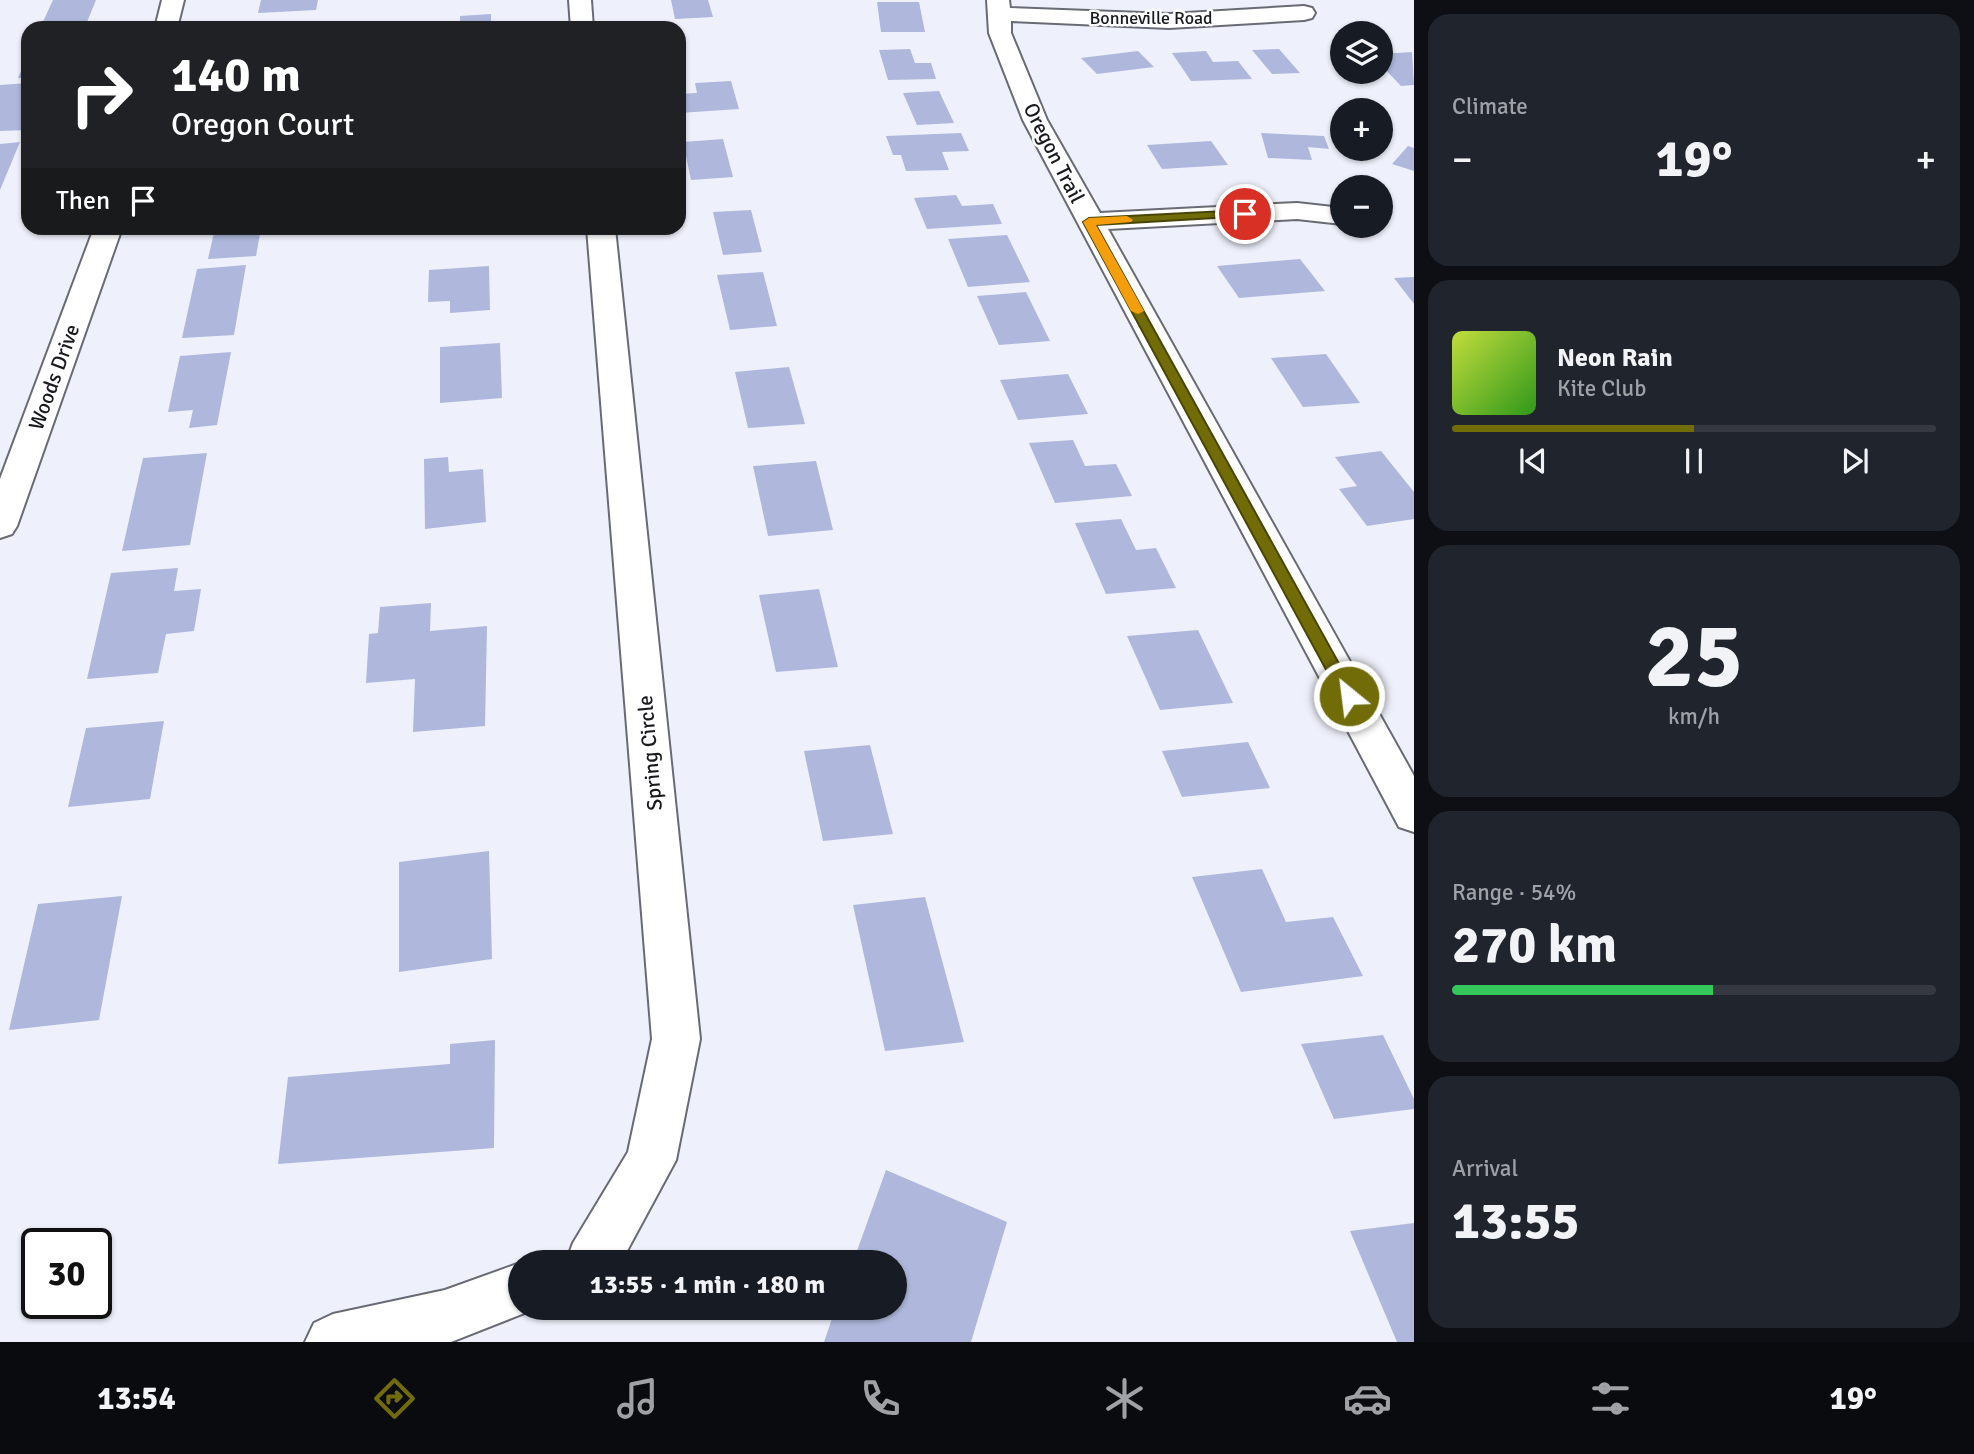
<!DOCTYPE html>
<meta charset="utf-8">
<style>
:root{--surface:#171b24;--page:#20242c;--text:#f1f3f6;--muted:#9ea1a6;--line:#363941;--accent:#716c08}
body{margin:0;font-family:Signika,sans-serif;background:var(--page);color:var(--text);height:100vh;display:flex;flex-direction:column;font-size:26px;white-space:nowrap}
*{box-sizing:border-box;margin:0}
p{font-size:23px;color:var(--muted)}
.icon{flex:none;width:38px;height:38px;fill:none;stroke:currentColor;stroke-width:2;stroke-linecap:round;stroke-linejoin:round}
.map{position:relative;flex:1;overflow:hidden}
.panel{display:flex;flex-direction:column;gap:14px;padding:14px;background:#0d0f14;width:560px}
.panel>*{flex:none}
.guide{position:absolute;left:21px;top:21px;width:665px;height:214px;border-radius:21px;box-shadow:0 2px 5px #0004;background:#202124;color:#fff;overflow:hidden}
.fabs{position:absolute;left:1330px;top:21px;display:grid;gap:14px}
.fabs a{display:grid;place-items:center;width:63px;height:63px;border-radius:50%;background:var(--surface);box-shadow:0 2px 5px #0004;font-size:35px}
.speed{position:absolute;left:21px;top:1228px;display:flex;gap:14px;font-size:35px;font-weight:700;text-align:center}
.speed>*{display:grid;place-content:center;width:91px;height:91px;border-radius:50%;background:var(--surface);box-shadow:0 2px 5px #0004;line-height:1}
.speed .limit{border:4px solid #111;border-radius:10px;background:#fff;color:#111}
.pin{position:absolute;display:grid;place-items:center;width:60px;height:60px;color:#fff;margin:-30px;border:4px solid #fff;border-radius:50%;box-shadow:0 2px 7px #0007}
.me{position:absolute;width:77px;margin:-38px;rotate:331deg;stroke-linejoin:round;filter:drop-shadow(0 0 5px #0008)}
.turn{display:flex;align-items:center;gap:24px;height:147px;padding:0 35px;font-size:32px}
.turn .icon{width:91px;height:91px;stroke-width:2.5}
.turn b{display:block;font-size:49px;line-height:60px}
.then{display:flex;align-items:center;height:66px;padding:0 35px;background:#0003;gap:14px;font-size:26px}
.big{font-size:52px;font-weight:700;line-height:1.1}
.panel .tile{flex:1;display:flex;flex-direction:column;justify-content:center;gap:10px;min-width:0;padding:0 24px;border-radius:21px;background:var(--page)}
.panel .dial{align-items:center;gap:0}
.dial b{font-size:91px;line-height:1}
.song{display:flex;align-items:center;gap:21px}
.cover{width:84px;height:84px;border-radius:10px;background:linear-gradient(135deg,hsl(70 70% 55%),hsl(110 70% 35%))}
.played{height:7px;border-radius:4px;background:linear-gradient(90deg,var(--accent) 50%,var(--line) 50%)}
.keys{display:flex;justify-content:space-around;direction:ltr}
.heat{display:flex;justify-content:space-between;align-items:center;font-size:38px;direction:ltr}
.charge{height:10px;border-radius:5px;background:linear-gradient(90deg,#34c759 54%,var(--line) 0)}
.trip{position:absolute;left:508px;top:1250px;width:399px;height:70px;border-radius:35px;background:var(--surface);box-shadow:0 2px 5px #0004;font-weight:700;line-height:70px;text-align:center}
.menu{display:flex;height:112px;justify-content:space-around;align-items:center;background:#090b0e;color:var(--muted)}
.menu .icon{width:49px;height:49px}
.menu .current{color:var(--accent)}
.menu b{font-size:32px;color:var(--text)}
main{display:flex;flex:1;min-height:0}
.map>svg:first-child{display:block}
.building{fill:#afb8dc}
.lines{fill:none;stroke-linecap:round;stroke-linejoin:round}
.street-casing{stroke:#696b74;stroke-width:4}
.street{fill:#fff;fill-rule:evenodd}
.route{fill:#716c08;stroke:#494605;stroke-width:2}
.slow{fill:#f59e0b}
.labels{text-anchor:middle;stroke-width:5;stroke-linejoin:round;paint-order:stroke}
.far-street-label{font-size:18px;fill:#191a1d;stroke:#fff}
.street-label{font-size:21px;fill:#191a1d;stroke:#fff}
</style>
<main>
<div class="map">
<svg width="1414" height="1342" viewBox="0 0 1414 1342">
<rect width="100%" height="100%" fill="#eef0fb"/>
<g class="building">
<polygon points="53,0 96,0 87,22 42,24"/>
<polygon points="261,0 318,0 316,10 258,13"/>
<polygon points="671,0 708,0 713,17 675,19"/>
<polygon points="877,2 919,2 925,32 881,32"/>
<polygon points="491,14 491,28 460,28 460,16"/>
<polygon points="910,49 915,63 931,63 936,79 888,80 879,50"/>
<polygon points="1279,49 1300,73 1272,74 1252,50"/>
<polygon points="1138,51 1154,67 1097,74 1081,58"/>
<polygon points="1206,51 1213,62 1238,61 1252,79 1191,81 1172,53"/>
<polygon points="1412,52 1414,85 1401,86 1381,65 1381,54"/>
<polygon points="28,55 28,78 18,78"/>
<polygon points="731,81 739,109 679,113 679,94 697,93 695,83"/>
<polygon points="28,83 28,95 21,111 28,111 28,130 0,131 0,85"/>
<polygon points="939,91 954,123 917,125 903,93"/>
<polygon points="961,133 969,151 942,152 949,170 906,171 901,155 893,155 886,136"/>
<polygon points="1261,133 1324,136 1329,149 1308,147 1312,160 1268,158"/>
<polygon points="723,139 733,177 691,180 683,142"/>
<polygon points="1211,141 1228,165 1162,169 1147,145"/>
<polygon points="20,142 0,190 0,144"/>
<polygon points="1408,146 1414,148 1414,171 1392,164"/>
<polygon points="956,195 962,206 993,204 1002,224 927,229 914,198"/>
<polygon points="751,210 762,252 723,255 713,212"/>
<polygon points="215,228 261,228 256,256 208,259"/>
<polygon points="451,228 493,228 493,230 451,233"/>
<polygon points="1007,235 1030,282 968,287 948,239"/>
<polygon points="1300,259 1325,291 1239,298 1217,266"/>
<polygon points="246,265 234,335 182,338 197,269"/>
<polygon points="489,266 490,310 450,313 450,301 428,302 429,270"/>
<polygon points="763,272 777,326 730,330 717,275"/>
<polygon points="1414,277 1414,304 1394,278"/>
<polygon points="1026,292 1050,341 999,345 977,296"/>
<polygon points="500,343 502,398 440,403 440,347"/>
<polygon points="231,352 217,425 189,428 193,410 168,412 180,356"/>
<polygon points="1326,354 1360,403 1303,407 1271,358"/>
<polygon points="789,367 805,424 748,428 735,372"/>
<polygon points="1068,374 1088,414 1018,420 1000,380"/>
<polygon points="1073,440 1085,466 1116,464 1132,496 1055,503 1029,443"/>
<polygon points="1381,451 1414,492 1414,519 1367,526 1339,489 1357,486 1335,457"/>
<polygon points="207,453 190,545 122,551 143,458"/>
<polygon points="448,457 449,472 483,469 486,522 425,529 424,459"/>
<polygon points="816,461 833,530 768,536 753,466"/>
<polygon points="1121,519 1136,550 1156,548 1176,588 1106,594 1075,523"/>
<polygon points="178,568 174,591 201,589 194,631 166,634 158,673 87,679 111,573"/>
<polygon points="819,589 838,667 776,672 759,595"/>
<polygon points="431,603 430,631 487,626 485,726 413,732 415,679 366,683 369,634 378,633 380,607"/>
<polygon points="1198,630 1233,703 1160,710 1127,636"/>
<polygon points="164,721 150,799 68,807 86,728"/>
<polygon points="1248,742 1270,788 1182,797 1162,751"/>
<polygon points="870,745 893,834 823,841 804,751"/>
<polygon points="489,851 492,959 399,972 399,862"/>
<polygon points="1262,869 1286,922 1333,917 1363,976 1241,992 1192,877"/>
<polygon points="122,896 99,1020 9,1030 38,904"/>
<polygon points="925,897 964,1042 885,1051 853,905"/>
<polygon points="1383,1035 1414,1099 1414,1109 1334,1119 1301,1044"/>
<polygon points="495,1040 494,1148 278,1164 288,1077 450,1064 450,1044"/>
<polygon points="886,1170 1007,1222 971,1342 824,1342 836,1307 894,1307 894,1262 853,1262"/>
<polygon points="1414,1223 1414,1342 1397,1342 1350,1231"/>
</g>
<g class="lines">
<defs>
<g id="street">
<polygon points="162,0 184,0 177,28 155,28"/>
<polygon points="569,0 591,0 593,28 571,28"/>
<polygon points="987,0 1009,0 1010,8 1169,14 1304,6 1312,8 1315,13 1312,18 1304,20 1169,28 1011,21 1011,33 1047,120 1100,213 1297,203 1342,208 1342,224 1297,219 1108,229 1414,776 1414,832 1399,827 1023,120 989,33"/>
<polygon points="94,228 122,228 17,526 12,534 0,538 0,479"/>
<polygon points="587,228 615,228 700,1039 676,1160 621,1262 566,1262 573,1243 628,1152 652,1039"/>
<polygon points="520,1263 520,1307 540,1307 451,1342 305,1342 314,1323 333,1314 445,1290"/>
</g>
</defs>
<use href="#street" class="street-casing"/>
<use href="#street" class="street"/>
</g>
<polygon class="route" points="1245,210 1251,214 1249,216 1096,225 1357,696 1349,703 1343,701 1083,222 1089,218"/>
<polygon class="slow" points="1127,216 1133,220 1131,222 1096,225 1144,311 1138,314 1131,311 1083,222 1089,218"/>
<g class="labels">
<g class="far-street-label">
<text x="1151" y="24">Bonneville Road</text>
</g>
<g class="street-label">
<text transform="translate(1054 153) rotate(63)" y="7">Oregon Trail</text>
<text transform="translate(54 377) rotate(-70)" y="7">Woods Drive</text>
<text transform="translate(650 753) rotate(-95)" y="7">Spring Circle</text>
</g>
</g>
</svg>
<div class="fabs">
<a><svg class="icon" aria-label="layers" viewBox="0 0 24 24"><path d="M12 4l9 5-9 5-9-5zM3 14l9 5 9-5"/></svg></a>
<a>+</a>
<a>−</a>
</div>
<div class="speed"><div class="limit">30</div></div>
<div class="pin" style="left:1245px;top:214px;background:#d93025"><svg class="icon" aria-label="arrive" viewBox="0 0 24 24"><path d="M6 21V4h12l-3 4 3 4H6"/></svg></div>
<svg class="me" style="left:1349px;top:696px" viewBox="-20 -20 40 40"><circle r="17" fill="#716c08" stroke="#fff" stroke-width="3"/><path d="M0-11L8 9 0 5-8 9z" fill="#fff"/></svg>
<div class="trip">13:55 · 1 min · 180 m</div>
<div class="guide">
<div class="turn"><svg class="icon" aria-label="right" viewBox="0 0 24 24"><path d="M7 20v-9h11M14 6l5 5-5 5"/></svg><div><b>140 m</b>Oregon Court</div></div>
<div class="then">Then<svg class="icon" aria-label="arrive" viewBox="0 0 24 24"><path d="M6 21V4h12l-3 4 3 4H6"/></svg></div>
</div>
</div>
<section class="panel">
<div class="tile"><p>Climate</p>
<div class="heat"><a>−</a><b class="big">19°</b><a>+</a></div>
</div>
<div class="tile">
<div class="song"><i class="cover"></i><div><b>Neon Rain</b><p>Kite Club</p></div></div>
<div class="played"></div>
<div class="keys"><svg class="icon" aria-label="previous" viewBox="0 0 24 24"><path d="M18 5L8 12l10 7zM5 5v14"/></svg><svg class="icon" aria-label="pause" viewBox="0 0 24 24"><path d="M8 5v14M16 5v14"/></svg><svg class="icon" aria-label="next" viewBox="0 0 24 24"><path d="M6 5l10 7-10 7zM19 5v14"/></svg></div>
</div>
<div class="tile dial"><b>25</b><p>km/h</p></div>
<div class="tile"><p>Range · 54%</p><b class="big">270 km</b><div class="charge"></div></div>
<div class="tile"><p>Arrival</p><b class="big">13:55</b></div>
</section>
</main>
<nav class="menu">
<b>13:54</b>
<svg class="icon current" aria-label="directions" viewBox="0 0 24 24"><path d="M12 3l9 9-9 9-9-9zM9 14v-3h6M13 9l2 2-2 2"/></svg>
<svg class="icon" aria-label="music" viewBox="0 0 24 24"><path d="M9 18V5l10-2v13"/><circle cx="6" cy="18" r="3"/><circle cx="16" cy="16" r="3"/></svg>
<svg class="icon" aria-label="phone" viewBox="0 0 24 24"><path d="M5 4h4l2 5-3 2q2 4 5 5l2-3 5 2v4C11 20 4 13 5 4z"/></svg>
<svg class="icon" aria-label="climate" viewBox="0 0 24 24"><path d="M12 3v18M4 7l16 10M4 17L20 7"/></svg>
<svg class="icon" aria-label="car" viewBox="0 0 24 24"><path d="M5 17H2v-5l4-1 3-4h7l3 4 3 1v5h-3M9 17h6M6 11h13"/><circle cx="7" cy="17" r="2"/><circle cx="17" cy="17" r="2"/></svg>
<svg class="icon" aria-label="filters" viewBox="0 0 24 24"><path d="M4 7h16M4 17h16"/><circle cx="9" cy="7" r="2"/><circle cx="15" cy="17" r="2"/></svg>
<b>19°</b>
</nav>
